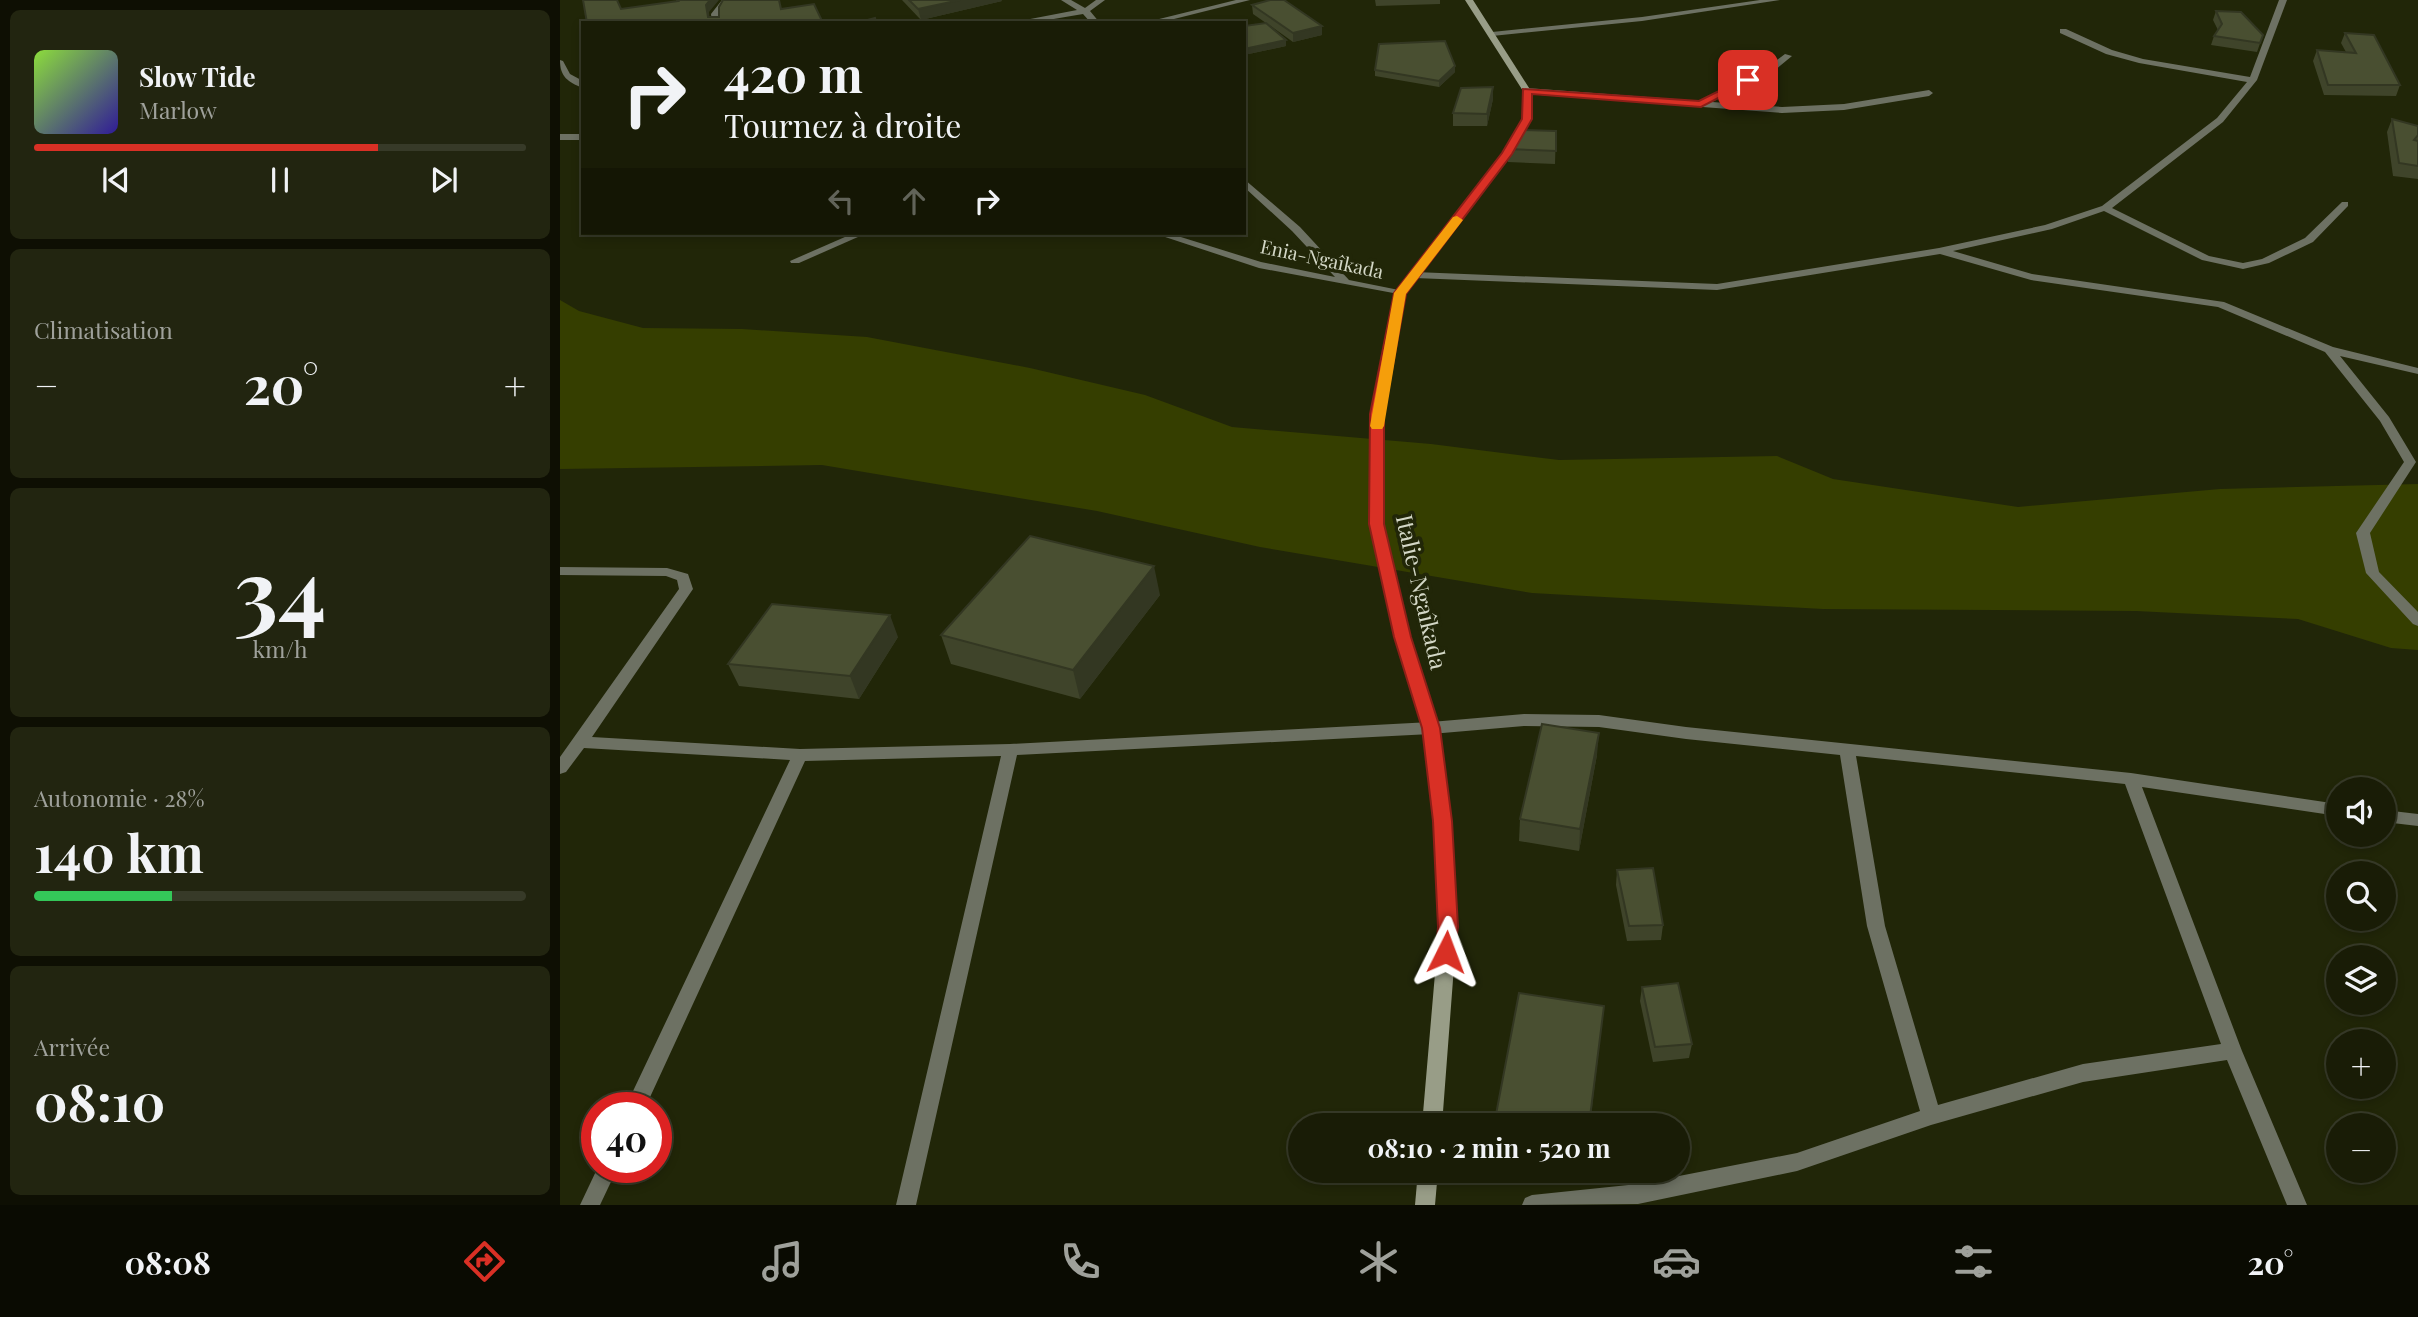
<!DOCTYPE html>
<html lang="fr">
<meta charset="utf-8">
<style>
:root{--surface:#191c06;--page:#222510;--text:#f1f3f6;--muted:#9fa19b;--line:#373a28;--accent:#d93025}
body{margin:0;font-family:"Playfair Display",serif;background:var(--page);color:var(--text);height:100vh;display:flex;flex-direction:column;font-size:26px;white-space:nowrap}
*{box-sizing:border-box;margin:0}
p{font-size:23px;color:var(--muted)}
.icon{flex:none;width:38px;height:38px;fill:none;stroke:currentColor;stroke-width:2;stroke-linecap:round;stroke-linejoin:round}
.map{position:relative;flex:1;overflow:hidden}
.side{display:flex;flex-direction:column;gap:10px;padding:10px;background:#0e0f03;width:560px}
.side>*{flex:none}
.top-card{position:absolute;left:21px;top:21px;width:665px;height:214px;border-radius:0px;box-shadow:0 4px 10px #0003,0 0 0 2px var(--line);background:#191c06;color:var(--text);overflow:hidden}
.tools{position:absolute;left:1766px;top:777px;display:grid;gap:14px}
.tools a{display:grid;place-items:center;width:70px;height:70px;border-radius:50%;background:var(--surface);box-shadow:0 4px 10px #0003,0 0 0 2px var(--line);font-size:35px}
.speed{position:absolute;left:21px;top:1092px;display:flex;gap:14px;font-size:35px;font-weight:700;text-align:center}
.speed>*{display:grid;place-content:center;width:91px;height:91px;border-radius:50%;background:var(--surface);box-shadow:0 4px 10px #0003,0 0 0 2px var(--line);line-height:1}
.speed .limit{border:10px solid #d22;background:#fff;color:#111}
.pin{position:absolute;display:grid;place-items:center;width:60px;height:60px;color:#fff;margin:-30px;border-radius:14px;box-shadow:0 4px 10px #0006}
.me{position:absolute;width:77px;margin:-38px;rotate:3deg;stroke-linejoin:round;filter:drop-shadow(0 0 5px #0008)}
.turn{display:flex;align-items:center;gap:24px;height:147px;padding:0 28px;font-size:32px}
.turn .icon{width:91px;height:91px;stroke-width:2.5}
.turn b{display:block;font-size:49px;line-height:60px}
.lanes{display:flex;align-items:center;height:66px;padding:0 28px;background:#0003;justify-content:center;gap:35px;direction:ltr}
.lanes .off{opacity:.35}
.big{font-size:52px;font-weight:700;line-height:1.1}
.side .card{flex:1;display:flex;flex-direction:column;justify-content:center;gap:10px;min-width:0;padding:0 24px;border-radius:10px;background:var(--page)}
.side .dial{align-items:center;gap:0}
.dial b{font-size:91px;line-height:1}
.song{display:flex;align-items:center;gap:21px}
.cover{width:84px;height:84px;border-radius:10px;background:linear-gradient(135deg,hsl(90 70% 55%),hsl(250 70% 35%))}
.played{height:7px;border-radius:4px;background:linear-gradient(90deg,var(--accent) 70%,var(--line) 70%)}
.keys{display:flex;justify-content:space-around;direction:ltr}
.heat{display:flex;justify-content:space-between;align-items:center;font-size:38px;direction:ltr}
.charge{height:10px;border-radius:5px;background:linear-gradient(90deg,#34c759 28%,var(--line) 0)}
.trip{position:absolute;left:728px;top:1113px;width:402px;height:70px;border-radius:35px;background:var(--surface);box-shadow:0 4px 10px #0003,0 0 0 2px var(--line);font-weight:700;line-height:70px;text-align:center}
.tab-bar{display:flex;height:112px;justify-content:space-around;align-items:center;background:#0a0b02;color:var(--muted)}
.tab-bar .icon{width:49px;height:49px}
.tab-bar .selected{color:var(--accent)}
.tab-bar b{font-size:32px;color:var(--text)}
main{display:flex;flex:1;min-height:0}
.map>svg:first-child{display:block}
.green{fill:#353e00}
.lines{fill:none;stroke-linecap:round;stroke-linejoin:round}
.street{fill:#6d7163;fill-rule:evenodd}
.secondary{fill:#989d87;fill-rule:evenodd}
.wall{fill:#3f442a}
.shaded-wall{fill:#333722}
.building{fill:#494f31;stroke:#333722;stroke-width:2}
.route{fill:#d93025;stroke:#8d1f18;stroke-width:2}
.slow{fill:#f59e0b}
.labels{text-anchor:middle;stroke-width:7;stroke-linejoin:round;paint-order:stroke}
.far-street-label{font-size:19px;fill:#d3d7c6;stroke:#212608}
.street-label{font-size:23px;fill:#d3d7c6;stroke:#212608}
</style>
<main>
<section class="side">
<div class="card">
<div class="song"><i class="cover"></i><div><b>Slow Tide</b><p>Marlow</p></div></div>
<div class="played"></div>
<div class="keys"><svg class="icon" aria-label="previous" viewBox="0 0 24 24"><path d="M18 5L8 12l10 7zM5 5v14"/></svg><svg class="icon" aria-label="pause" viewBox="0 0 24 24"><path d="M8 5v14M16 5v14"/></svg><svg class="icon" aria-label="next" viewBox="0 0 24 24"><path d="M6 5l10 7-10 7zM19 5v14"/></svg></div>
</div>
<div class="card"><p>Climatisation</p>
<div class="heat"><a>−</a><b class="big">20°</b><a>+</a></div>
</div>
<div class="card dial"><b>34</b><p>km/h</p></div>
<div class="card"><p>Autonomie · 28%</p><b class="big">140 km</b><div class="charge"></div></div>
<div class="card"><p>Arrivée</p><b class="big">08:10</b></div>
</section>
<div class="map">
<svg width="1858" height="1205" viewBox="0 0 1858 1205">
<rect width="100%" height="100%" fill="#212608"/>
<polygon class="green" points="0,300 19,311 83,328 182,329 307,337 470,368 585,395 672,427 871,444 999,460 1217,456 1273,479 1458,507 1660,489 1858,484 1858,650 1831,648 1738,619 1576,611 1263,609 972,593 700,547 537,511 262,465 0,469"/>
<g class="lines">
<g class="street">
<polygon points="162,0 170,0 159,14 160,23 152,23 151,14"/>
<polygon points="501,0 511,0 525,8 536,0 545,0 530,11 540,23 531,23 523,14 470,23 450,23 517,10"/>
<polygon points="676,0 690,0 598,23 583,23"/>
<polygon points="1200,0 1220,0 1082,21 932,36 928,34 932,32 1082,17"/>
<polygon points="1719,0 1727,0 1697,80 1663,122 1552,208 1649,256 1683,263 1702,259 1745,238 1782,202 1788,202 1788,206 1753,242 1709,263 1683,269 1642,260 1544,211 1492,229 1393,251 1472,274 1664,302 1773,347 1858,368 1858,374 1780,356 1829,417 1856,462 1810,533 1819,572 1858,612 1858,626 1853,624 1806,573 1796,533 1844,462 1820,421 1765,352 1658,307 1471,280 1380,254 1157,290 855,278 850,275 855,272 1157,284 1379,248 1485,225 1542,206 1657,118 1687,82 1579,63 1546,54 1500,33 1500,29 1506,29 1552,50 1583,59 1690,77"/>
<polygon points="1225,54 1232,56 1215,70 1152,102 1222,107 1284,104 1369,90 1373,93 1369,96 1284,110 1222,113 967,94 963,91 967,88 1141,101 1209,66"/>
<path d="M0,60L3,61L10,74L23,81V88C8,82 0,77 0,60Z"/>
<rect x="0" y="134" width="23" height="6"/>
<polygon points="684,179 740,227 789,280 844,291 844,295 699,268 593,233 608,233 701,262 775,277 732,231 684,187"/>
<polygon points="294,233 307,233 239,263 231,263 230,261"/>
<path d="M0,567L107,568L128,574L133,589L32,737L240,749L450,744L871,722L964,714L1039,715L1126,727L1571,773L1778,804V816L1582,787L1682,1051L1747,1205H1727L1667,1060L1523,1082L1371,1125L1237,1171L1078,1204L962,1205L965,1198L972,1195L1078,1184L1237,1153L1360,1111L1307,926L1280,755L1126,739L1039,727L964,726L871,734L457,755L356,1205H336L441,756L245,761L85,1108H65L230,760L24,748L6,772L0,774V757L119,589L117,580L106,576L0,575ZM1296,756L1565,784L1661,1044L1523,1064L1378,1105L1325,926Z"/>
<polygon points="1824,810 1858,814 1858,826 1824,822"/>
<polygon points="38,1167 58,1167 40,1205 20,1205"/>
</g>
<g class="secondary">
<polygon points="905,0 913,0 971,91 971,119 949,156 845,293 823,414 823,524 850,637 879,728 891,821 897,927 882,1125 862,1125 879,927 875,821 863,728 836,637 809,524 811,414 835,293 942,153 963,119 963,91"/>
<polygon points="858,1171 878,1171 875,1205 855,1205"/>
</g>
</g>
<g class="wall">
<polygon points="342,0 441,0 442,1 361,20"/>
<polygon points="815,0 880,0 880,4 816,6"/>
<polygon points="692,5 762,26 762,35 733,42 708,24 726,46 684,55 706,23 693,14"/>
<polygon points="1656,11 1703,35 1697,52 1651,45 1654,36 1658,30 1653,20"/>
<polygon points="1785,33 1840,85 1836,96 1764,95 1753,61 1757,50 1786,52 1781,43"/>
<polygon points="815,70 895,72 879,87 815,76"/>
<polygon points="933,87 933,99 927,126 893,126 893,113"/>
<polygon points="1832,119 1858,126 1858,179 1833,176 1827,132"/>
<polygon points="996,131 995,164 948,162 948,149"/>
<polygon points="600,595 520,699 391,664 381,635"/>
<polygon points="338,637 299,699 179,686 168,664"/>
<polygon points="1037,755 1019,851 959,841 960,819"/>
<polygon points="1057,870 1103,925 1101,940 1067,941 1056,885"/>
<polygon points="1082,987 1132,1044 1129,1058 1093,1062 1080,1001"/>
</g>
<g class="shaded-wall">
<polygon points="150,0 159,0 149,12 150,23 148,17 146,5"/>
<polygon points="400,0 441,0 442,1 361,20 358,9"/>
<polygon points="762,26 762,35 733,42 733,33"/>
<polygon points="726,40 726,46 684,55 684,49"/>
<polygon points="895,66 895,72 879,87 879,81"/>
<polygon points="933,87 933,99 927,126 927,114"/>
<polygon points="594,566 600,595 520,699 513,670"/>
<polygon points="330,615 338,637 299,699 290,676"/>
<polygon points="1039,733 1037,755 1019,851 1020,829"/>
<polygon points="1044,1006 1030,1125 1029,1125"/>
</g>
<g class="building">
<polygon points="23,0 57,0 61,9 118,1 117,0 150,0 146,5 148,17 159,17 159,7 163,0 219,0 221,9 254,4 263,23 27,23"/>
<polygon points="349,0 400,0 358,9"/>
<polygon points="710,0 724,0 762,26 733,33 692,5"/>
<polygon points="1656,11 1681,12 1703,35 1700,43 1654,36 1662,24"/>
<polygon points="315,18 316,23 296,23"/>
<polygon points="706,23 726,40 684,49 684,26"/>
<polygon points="1785,33 1814,35 1840,85 1768,85 1757,50 1796,53"/>
<polygon points="885,41 895,66 879,81 815,70 819,44"/>
<polygon points="933,87 927,114 893,113 901,88"/>
<polygon points="1832,119 1858,126 1858,135 1854,140 1858,141 1858,166 1839,163"/>
<polygon points="960,130 996,131 996,151 948,149"/>
<polygon points="470,536 594,566 513,670 381,635"/>
<polygon points="212,604 330,615 290,676 168,664"/>
<polygon points="982,724 1039,733 1020,829 960,819"/>
<polygon points="1093,868 1103,925 1069,926 1057,870"/>
<polygon points="1118,983 1132,1044 1095,1047 1082,987"/>
<polygon points="959,993 1044,1006 1029,1125 934,1125"/>
</g>
<polygon class="route" points="1185,78 1193,80 1141,107 972,94 972,119 952,154 846,294 824,414 824,524 851,637 880,728 892,821 898,927 893,958 886,960 879,958 876,952 878,927 873,821 862,728 834,637 809,524 810,414 834,293 942,153 962,119 963,89 1139,101"/>
<polygon class="slow" points="897,216 903,220 846,294 824,426 822,429 812,429 810,426 834,293 893,217"/>
<g class="labels">
<g class="far-street-label">
<text transform="translate(762 259) rotate(12)" y="7">Enia-Ngaîkada</text>
</g>
<g class="street-label">
<text transform="translate(861 592) rotate(77)" y="8">Italie-Ngaîkada</text>
</g>
</g>
</svg>
<div class="tools">
<a><svg class="icon" aria-label="sound" viewBox="0 0 24 24"><path d="M4 9h4l5-4v14l-5-4H4zM17 9q2 3 0 6"/></svg></a>
<a><svg class="icon" aria-label="search" viewBox="0 0 24 24"><circle cx="10" cy="10" r="6"/><path d="M15 15l6 6"/></svg></a>
<a><svg class="icon" aria-label="layers" viewBox="0 0 24 24"><path d="M12 4l9 5-9 5-9-5zM3 14l9 5 9-5"/></svg></a>
<a>+</a>
<a>−</a>
</div>
<div class="speed"><div class="limit">40</div></div>
<div class="pin" style="left:1188px;top:80px;background:#d93025"><svg class="icon" aria-label="arrive" viewBox="0 0 24 24"><path d="M6 21V4h12l-3 4 3 4H6"/></svg></div>
<svg class="me" style="left:886px;top:952px" viewBox="-20 -20 40 40"><path d="M0-17L14 15 0 8-14 15z" fill="#d93025" stroke="#fff" stroke-width="4"/></svg>
<div class="trip">08:10 · 2 min · 520 m</div>
<div class="top-card">
<div class="turn"><svg class="icon" aria-label="right" viewBox="0 0 24 24"><path d="M7 20v-9h11M14 6l5 5-5 5"/></svg><div><b>420 m</b>Tournez à droite</div></div>
<div class="lanes"><svg class="icon off" aria-label="left" viewBox="0 0 24 24"><path d="M17 20v-9H6M10 6l-5 5 5 5"/></svg><svg class="icon off" aria-label="ahead" viewBox="0 0 24 24"><path d="M12 20V5M6 11l6-6 6 6"/></svg><svg class="icon" aria-label="right" viewBox="0 0 24 24"><path d="M7 20v-9h11M14 6l5 5-5 5"/></svg></div>
</div>
</div>
</main>
<nav class="tab-bar">
<b>08:08</b>
<svg class="icon selected" aria-label="directions" viewBox="0 0 24 24"><path d="M12 3l9 9-9 9-9-9zM9 14v-3h6M13 9l2 2-2 2"/></svg>
<svg class="icon" aria-label="music" viewBox="0 0 24 24"><path d="M9 18V5l10-2v13"/><circle cx="6" cy="18" r="3"/><circle cx="16" cy="16" r="3"/></svg>
<svg class="icon" aria-label="phone" viewBox="0 0 24 24"><path d="M5 4h4l2 5-3 2q2 4 5 5l2-3 5 2v4C11 20 4 13 5 4z"/></svg>
<svg class="icon" aria-label="climate" viewBox="0 0 24 24"><path d="M12 3v18M4 7l16 10M4 17L20 7"/></svg>
<svg class="icon" aria-label="car" viewBox="0 0 24 24"><path d="M5 17H2v-5l4-1 3-4h7l3 4 3 1v5h-3M9 17h6M6 11h13"/><circle cx="7" cy="17" r="2"/><circle cx="17" cy="17" r="2"/></svg>
<svg class="icon" aria-label="filters" viewBox="0 0 24 24"><path d="M4 7h16M4 17h16"/><circle cx="9" cy="7" r="2"/><circle cx="15" cy="17" r="2"/></svg>
<b>20°</b>
</nav>
